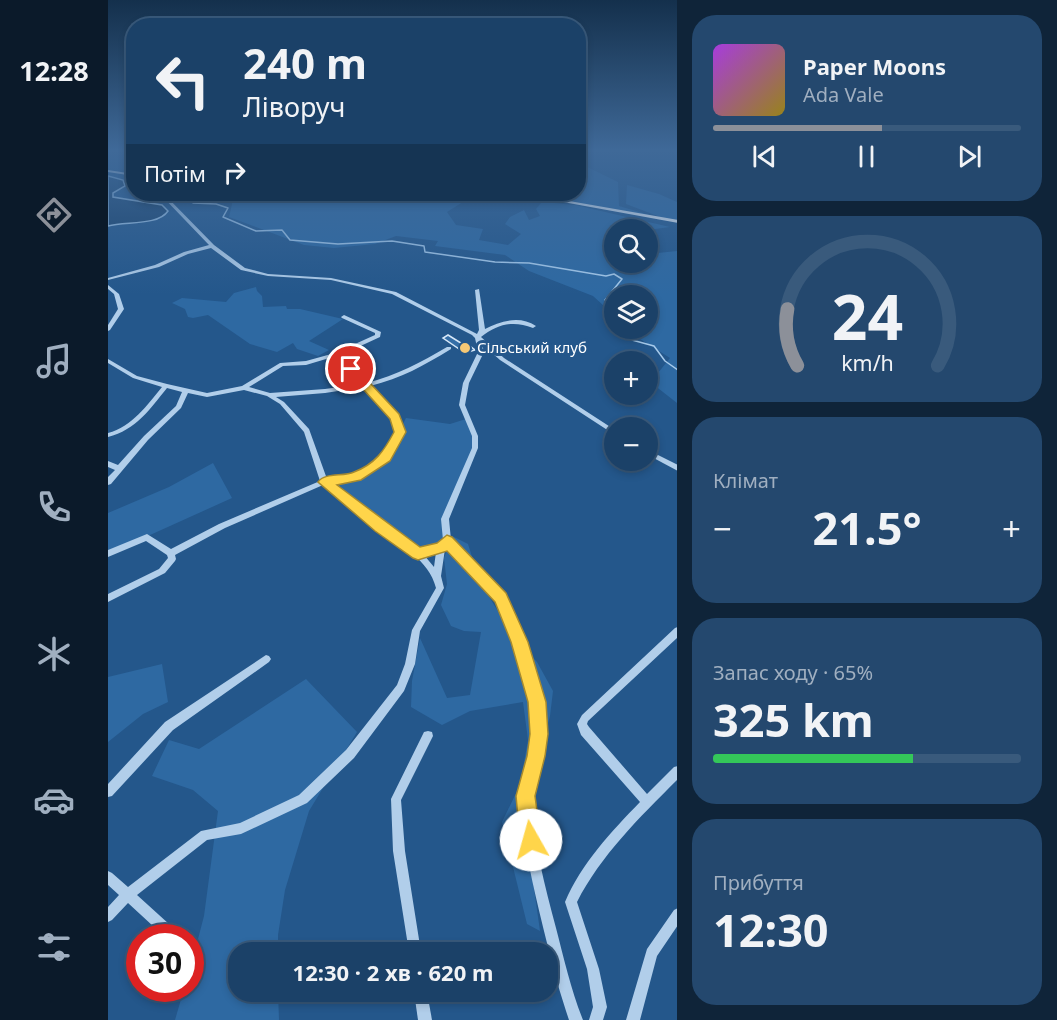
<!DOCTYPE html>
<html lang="uk">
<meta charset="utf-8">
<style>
:root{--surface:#1b4168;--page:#24486e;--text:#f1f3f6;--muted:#a0afc0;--line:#395a7c;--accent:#8c9099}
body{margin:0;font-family:"Noto Sans",sans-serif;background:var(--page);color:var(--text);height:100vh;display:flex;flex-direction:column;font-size:22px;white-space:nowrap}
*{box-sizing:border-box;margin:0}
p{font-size:20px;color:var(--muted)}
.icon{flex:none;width:33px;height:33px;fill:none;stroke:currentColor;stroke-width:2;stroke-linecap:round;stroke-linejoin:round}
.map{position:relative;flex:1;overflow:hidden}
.sheet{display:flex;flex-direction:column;gap:15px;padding:15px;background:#0f2439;width:380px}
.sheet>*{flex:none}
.banner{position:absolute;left:18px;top:18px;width:460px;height:183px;border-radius:24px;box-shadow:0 3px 9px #0003,0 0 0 2px var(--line);background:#1b4168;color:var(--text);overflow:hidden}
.buttons{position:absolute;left:496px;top:219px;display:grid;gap:12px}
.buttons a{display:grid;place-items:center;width:54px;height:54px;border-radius:50%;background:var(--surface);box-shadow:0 3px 9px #0003,0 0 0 2px var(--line);font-size:30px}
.speed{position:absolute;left:18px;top:924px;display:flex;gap:12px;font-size:30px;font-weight:700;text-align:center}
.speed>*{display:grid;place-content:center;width:78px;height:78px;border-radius:50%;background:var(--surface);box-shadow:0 3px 9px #0003,0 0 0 2px var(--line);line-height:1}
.speed .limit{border:9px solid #d22;background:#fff;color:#111}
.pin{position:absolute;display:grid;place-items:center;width:51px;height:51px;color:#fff;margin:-26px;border:3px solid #fff;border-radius:50%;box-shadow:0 2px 6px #0007}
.me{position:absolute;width:66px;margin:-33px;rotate:353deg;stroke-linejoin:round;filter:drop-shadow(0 0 4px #0008)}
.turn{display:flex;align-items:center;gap:21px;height:126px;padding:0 18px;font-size:27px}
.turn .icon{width:78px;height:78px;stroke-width:2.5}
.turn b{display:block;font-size:42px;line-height:51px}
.then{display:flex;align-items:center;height:57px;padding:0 18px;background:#0003;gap:12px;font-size:22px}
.big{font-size:45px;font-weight:700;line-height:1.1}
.sheet .tile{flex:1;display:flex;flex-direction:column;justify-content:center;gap:9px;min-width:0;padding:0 21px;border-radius:24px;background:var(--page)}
.sheet .dial{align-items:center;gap:0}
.dial svg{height:156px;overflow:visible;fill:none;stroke:var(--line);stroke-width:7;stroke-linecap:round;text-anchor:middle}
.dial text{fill:var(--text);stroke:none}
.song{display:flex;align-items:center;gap:18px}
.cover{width:72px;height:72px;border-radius:9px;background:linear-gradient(135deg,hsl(280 70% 55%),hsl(50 70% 35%))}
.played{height:6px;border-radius:3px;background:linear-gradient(90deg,var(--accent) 55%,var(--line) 55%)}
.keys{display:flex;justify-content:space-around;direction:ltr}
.heat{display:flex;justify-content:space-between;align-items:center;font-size:33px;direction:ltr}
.charge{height:9px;border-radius:4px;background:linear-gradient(90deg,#34c759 65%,var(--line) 0)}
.trip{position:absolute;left:120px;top:942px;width:330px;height:60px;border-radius:24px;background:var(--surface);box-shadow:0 3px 9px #0003,0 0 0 2px var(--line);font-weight:700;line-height:60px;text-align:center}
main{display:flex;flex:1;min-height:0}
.dock{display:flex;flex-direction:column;width:108px;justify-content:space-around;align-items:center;background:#0b1a2a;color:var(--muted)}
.dock .icon{width:42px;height:42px}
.dock .current{color:var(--accent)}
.dock b{font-size:27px;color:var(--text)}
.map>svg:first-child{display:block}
.green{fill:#2e69a2}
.water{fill:#19416a;stroke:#a6caeb;stroke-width:1.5}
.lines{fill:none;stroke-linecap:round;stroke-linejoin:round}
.stream{stroke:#a6caeb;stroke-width:1.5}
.building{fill:#346ea7;stroke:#d6e7f8;stroke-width:1.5}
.minor{fill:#b1ceea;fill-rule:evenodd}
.major{fill:#f5f9fe;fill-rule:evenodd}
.route{fill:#ffd54a;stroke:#a68a30;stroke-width:1.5}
.poi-dot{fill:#f5c875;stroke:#24578b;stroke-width:2}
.labels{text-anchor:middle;stroke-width:6;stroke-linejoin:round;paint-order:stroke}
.far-poi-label{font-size:15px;fill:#fff;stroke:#24578b;text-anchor:start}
</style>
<main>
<nav class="dock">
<b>12:28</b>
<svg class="icon current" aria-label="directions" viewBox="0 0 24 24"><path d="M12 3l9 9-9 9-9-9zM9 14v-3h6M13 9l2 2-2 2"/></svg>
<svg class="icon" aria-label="music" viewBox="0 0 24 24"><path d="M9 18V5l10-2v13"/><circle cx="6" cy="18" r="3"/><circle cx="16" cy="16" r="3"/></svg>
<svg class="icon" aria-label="phone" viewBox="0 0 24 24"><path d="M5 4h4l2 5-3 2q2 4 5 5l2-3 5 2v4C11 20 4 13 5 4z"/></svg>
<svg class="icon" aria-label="climate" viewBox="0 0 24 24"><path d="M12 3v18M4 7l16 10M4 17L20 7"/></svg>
<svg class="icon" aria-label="car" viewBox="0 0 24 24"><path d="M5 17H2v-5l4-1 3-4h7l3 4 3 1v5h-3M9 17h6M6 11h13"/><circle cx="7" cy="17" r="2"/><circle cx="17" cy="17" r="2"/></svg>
<svg class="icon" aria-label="filters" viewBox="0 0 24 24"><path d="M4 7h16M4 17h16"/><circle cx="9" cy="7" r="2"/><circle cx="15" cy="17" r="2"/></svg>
</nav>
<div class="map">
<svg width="570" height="1020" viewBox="0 0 570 1020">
<rect width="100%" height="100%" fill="#24578b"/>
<g class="green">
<path d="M471,163L510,182L511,206L548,217C494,206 441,196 386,194H471Z"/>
<polygon points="519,185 551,194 569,202 569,220 555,218 518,204"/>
<polygon points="65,194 245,194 358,200 339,212 348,225 375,229 371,240 400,245 413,234 397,224 402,217 416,210 421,220 432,216 428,209 434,202 467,205 562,227 540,230 507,230 507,262 540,262 550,253 569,251 569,403 546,385 546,378 562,358 532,339 520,329 540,328 540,296 507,296 507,316 485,296 421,271 397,255 327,246 330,241 288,236 267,244 226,248 196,245 121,217 125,200 69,198"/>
<polygon points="148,287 149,291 154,296 155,307 178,306 179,309 192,309 235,319 201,341 221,350 210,356 189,349 185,343 169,352 142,344 100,315 85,318 80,317 77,309 64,303 74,298 118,302 126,293"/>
<polygon points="298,418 342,424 358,419 367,436 367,448 337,519 338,535 333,548 310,553 216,482 248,477 278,458"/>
<polygon points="105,463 124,498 0,554 0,513 61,487"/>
<polygon points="344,536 360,544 372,582 407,639 429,662 445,691 442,716 416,818 432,931 419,924 394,822 412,785 420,740 415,702 362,711 334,725 303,707 304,681 312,638 339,698 362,695 373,632 356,631 343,626 333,605 339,584 336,558"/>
<polygon points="54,664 60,702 35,714 0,742 0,677"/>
<polygon points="198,679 249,732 201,811 177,890 170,935 170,952 130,952 130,992 170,992 171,1020 67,1020 76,989 82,988 83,966 96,916 110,811 85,790 44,776 61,740 91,749"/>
</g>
<path class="water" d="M0,176L15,180L17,186L5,193V197L54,205L60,211C50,226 17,221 0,226Z"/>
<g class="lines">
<g class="stream">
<polyline points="85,203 108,204 120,208 115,217 148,231 174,230 182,240 230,244 284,241 316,246 317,252 387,262 421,263 498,276 506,274 514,279 497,300 507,319"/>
<polyline points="514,328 524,340 546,346 557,361 570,370"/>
</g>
</g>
<polygon class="building" points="340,335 356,345 358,343 367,350 357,353 335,338"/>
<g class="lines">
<g class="minor">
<path d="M52,194H56L106,245L137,268L160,274L223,278L288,292L369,334L371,330L367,290L371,289L377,329C392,321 412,315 428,326L425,328C405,320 390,324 373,337L396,358L507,430V435L392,360L374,344L376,352L361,383L357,405L370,436V448L341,519L343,540C358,557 377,570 391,589C398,598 403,610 408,621C424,657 437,695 435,735C434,757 423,776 423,798C425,842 437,886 448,928C456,959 463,990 475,1020H461L458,1011C449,984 442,955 435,927C425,886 415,844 413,802C412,778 424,758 425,735C427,696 416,659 401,624C395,612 390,599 381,589C368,573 352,562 339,547L337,549L333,576L336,588L312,631L307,664L296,691L246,758L199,803L133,834L99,840L29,895L72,934L74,938H58L20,903L4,920L0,922V907L11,895L0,885V871L4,873L20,887L93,831L132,823L191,795L238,750L289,685L297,664L304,630L328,588C321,559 292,546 270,530C251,516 233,500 215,485L117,528L67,555L68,559L67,561L57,573L0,602V594L51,569L60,558L59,555L38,541L0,557V550L39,534L63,549L111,524L212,481L196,432L172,404L159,396L136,390L99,397L80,393L73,408L40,440L3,484L0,485V477L7,470L0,467V461L10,465L36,436L68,406L74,392L59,388C42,409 28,430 0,437V433C24,427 39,405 54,387L25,378L0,363V359L29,376L59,384L99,393L134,386L172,363L198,361L227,353L267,335V333L234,318L233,317L236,315L273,332L272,337L233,355L259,383C289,375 312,363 339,347H343V349C315,366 294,378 262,386L289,415L295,432L280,460L251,479L223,484L275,525L311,549L331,545L335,540L333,519L364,448V436L351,405L355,383L370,352L367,338L364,335L284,294L223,280L160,276L133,270L103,248L80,254L51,267L0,280V278L47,265L76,252L101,245ZM228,356L253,384L217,389L162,393L141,387L175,366L198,365ZM256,387L284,418L289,432L275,456L246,475L219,479L201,429L176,402L168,397L217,393ZM328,552L326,567L316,555Z"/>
<polygon points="0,285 11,294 16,309 2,330 0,331 0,325 10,309 6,294 0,289"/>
<polygon points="540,450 570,465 570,471 540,455"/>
<path d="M570,627V637L480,721L479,724L481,727L539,794L566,767L570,766V779C532,817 493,855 469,902L491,969L499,1007L495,1020H481L485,1007L479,969L457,902C473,864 503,832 532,802L473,735L469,724L474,715L567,628Z"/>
<polygon points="158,655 161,656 163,659 161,662 65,730 4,796 0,797 0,784 57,722"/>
<polygon points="320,731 324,732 325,736 293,800 297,851 313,952 301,952 285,851 283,799 316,732"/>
<polygon points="570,908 570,925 549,956 532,1020 518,1020 539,949 566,910"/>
<polygon points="306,992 319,992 324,1020 310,1020"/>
</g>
<g class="major">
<polygon points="0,170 26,174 26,176 0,172"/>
<polygon points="306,194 333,194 444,198 570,220 570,223 444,200 308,195"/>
</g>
</g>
<linearGradient id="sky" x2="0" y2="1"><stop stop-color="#14304c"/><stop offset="0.51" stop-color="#3f6998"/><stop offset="1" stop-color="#3f6998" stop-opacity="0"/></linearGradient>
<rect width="570" height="294" fill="url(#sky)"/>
<path class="route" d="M243,366L247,367L291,414L298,432L282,461L253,480L229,485L312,547L329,543L339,535L344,537L398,593L420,642L438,702L440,734L437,756L427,796L433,840L430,847L423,850L415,847L412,840L408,796L419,756L422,734L420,702L403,642L387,602L339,551L310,560L305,558L267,531L210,482C217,472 235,477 246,472C267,464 276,451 286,432L282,419L237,369Z"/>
<circle class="poi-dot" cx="357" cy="348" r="6"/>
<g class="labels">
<g class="far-poi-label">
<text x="369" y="353">Сільський клуб</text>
</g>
</g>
</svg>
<div class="buttons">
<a><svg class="icon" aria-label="search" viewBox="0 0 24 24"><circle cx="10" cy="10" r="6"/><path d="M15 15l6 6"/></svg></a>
<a><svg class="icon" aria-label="layers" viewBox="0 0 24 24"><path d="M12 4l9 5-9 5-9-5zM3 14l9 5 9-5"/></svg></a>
<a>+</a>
<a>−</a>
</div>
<div class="speed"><div class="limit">30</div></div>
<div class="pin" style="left:243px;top:369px;background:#d93025"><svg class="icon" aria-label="arrive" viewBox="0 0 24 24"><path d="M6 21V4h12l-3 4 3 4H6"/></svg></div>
<svg class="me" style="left:423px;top:840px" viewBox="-20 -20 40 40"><circle r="19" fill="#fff"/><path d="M0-13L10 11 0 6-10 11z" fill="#ffd54a"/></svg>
<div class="trip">12:30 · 2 хв · 620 m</div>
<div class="banner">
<div class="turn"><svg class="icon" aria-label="left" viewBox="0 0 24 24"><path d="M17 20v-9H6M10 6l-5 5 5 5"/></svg><div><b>240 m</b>Ліворуч</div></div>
<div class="then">Потім<svg class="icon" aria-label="right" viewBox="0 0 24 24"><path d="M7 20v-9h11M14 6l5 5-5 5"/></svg></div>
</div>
</div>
<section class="sheet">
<div class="tile">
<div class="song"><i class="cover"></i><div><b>Paper Moons</b><p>Ada Vale</p></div></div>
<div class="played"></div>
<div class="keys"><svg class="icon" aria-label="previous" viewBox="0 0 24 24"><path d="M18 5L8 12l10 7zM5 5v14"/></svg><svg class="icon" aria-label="pause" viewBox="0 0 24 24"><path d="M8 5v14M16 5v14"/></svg><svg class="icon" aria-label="next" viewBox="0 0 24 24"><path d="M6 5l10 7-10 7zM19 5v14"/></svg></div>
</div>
<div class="tile dial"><svg viewBox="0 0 100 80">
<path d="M14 69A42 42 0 1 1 86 69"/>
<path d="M14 69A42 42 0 0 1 9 40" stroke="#8c9099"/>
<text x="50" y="56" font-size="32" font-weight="700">24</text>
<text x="50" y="72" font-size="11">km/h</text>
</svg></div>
<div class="tile"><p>Клімат</p>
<div class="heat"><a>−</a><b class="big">21.5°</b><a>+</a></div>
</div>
<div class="tile"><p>Запас ходу · 65%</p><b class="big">325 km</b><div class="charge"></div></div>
<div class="tile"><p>Прибуття</p><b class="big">12:30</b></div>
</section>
</main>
